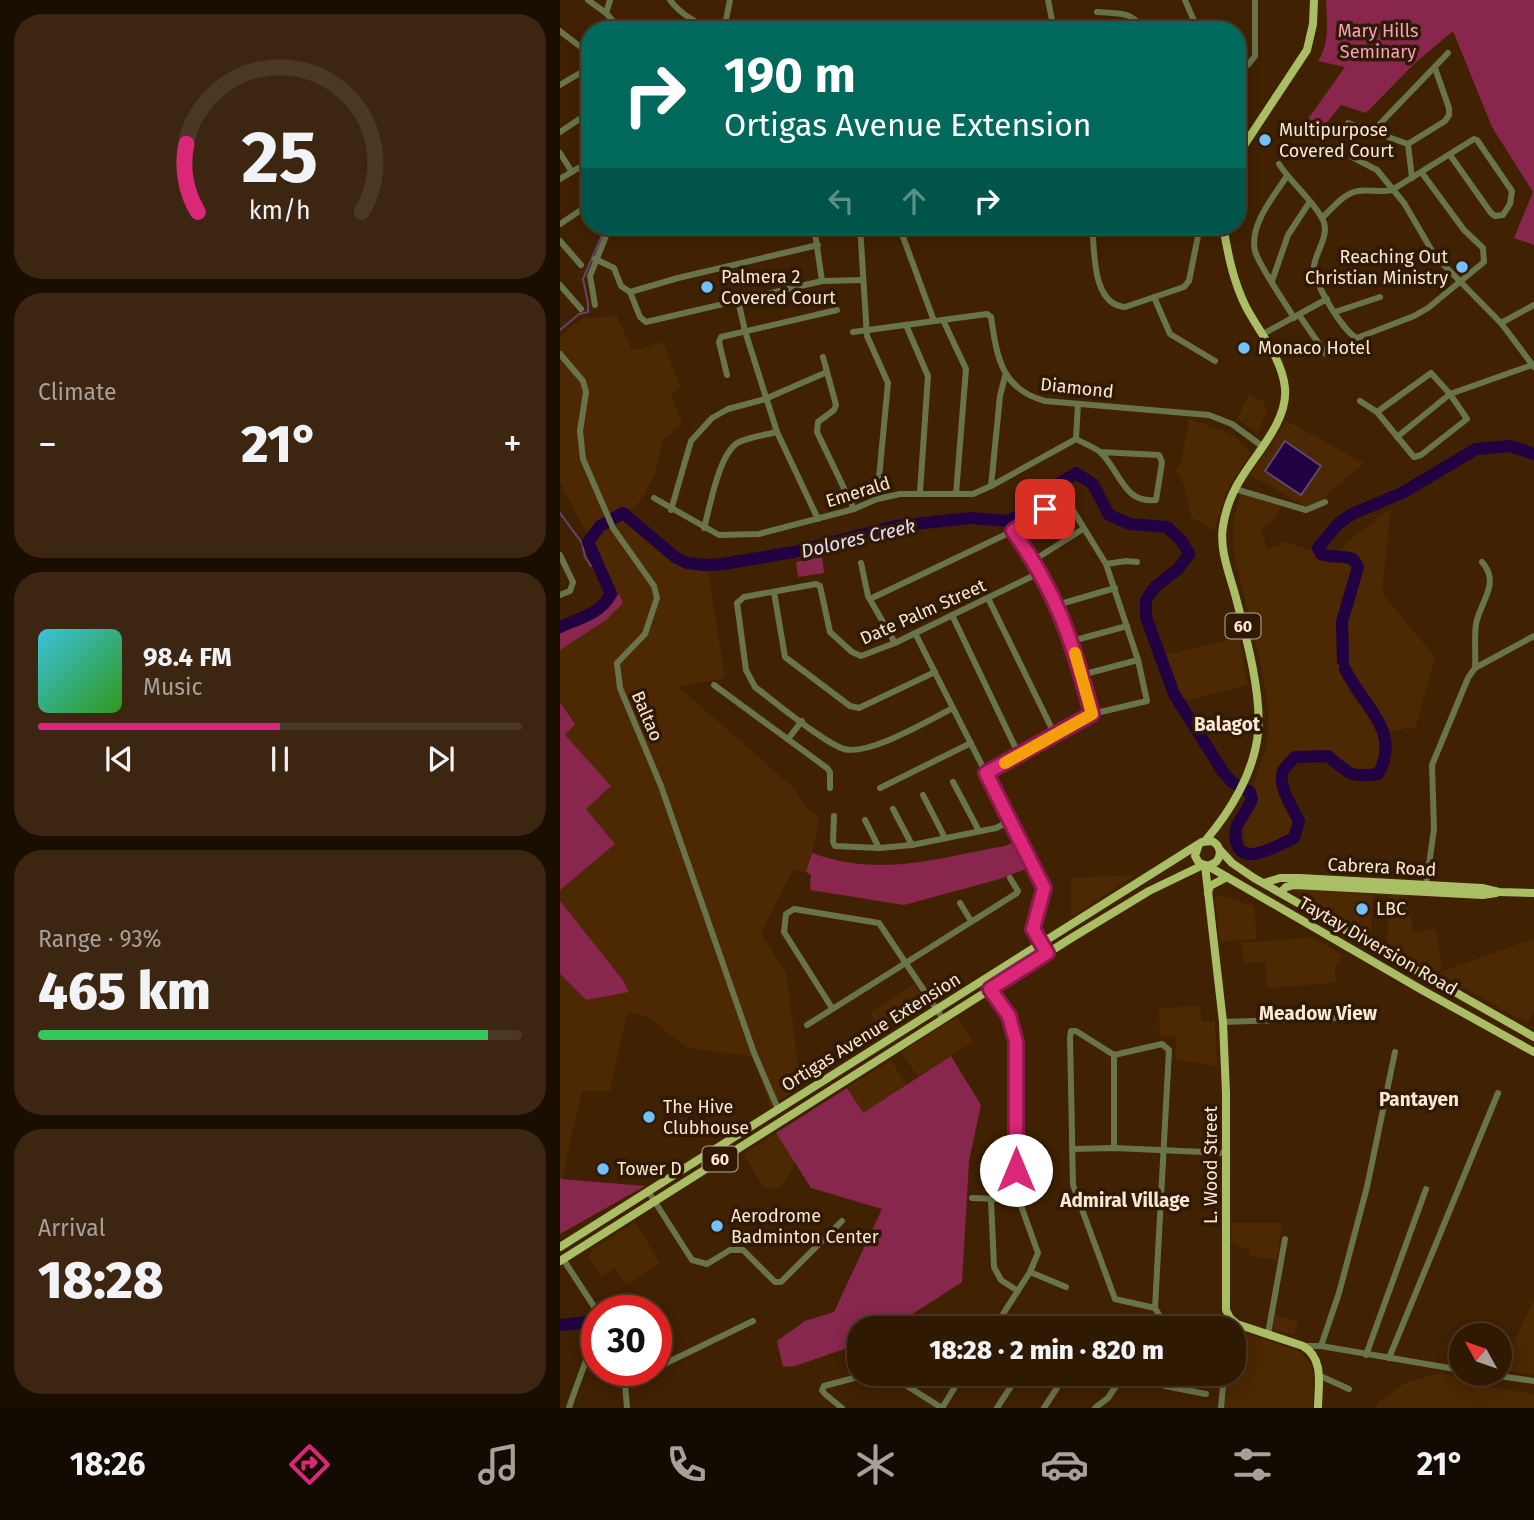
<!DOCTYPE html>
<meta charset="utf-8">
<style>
:root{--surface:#301902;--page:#3c2611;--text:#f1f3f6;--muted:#a8a099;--line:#4b3824;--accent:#db2777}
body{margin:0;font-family:"Fira Sans",sans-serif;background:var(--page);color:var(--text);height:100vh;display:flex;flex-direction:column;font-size:26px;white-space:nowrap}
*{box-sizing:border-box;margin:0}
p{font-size:23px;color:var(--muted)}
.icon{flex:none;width:38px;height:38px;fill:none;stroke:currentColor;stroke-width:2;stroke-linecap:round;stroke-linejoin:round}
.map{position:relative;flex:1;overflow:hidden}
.drawer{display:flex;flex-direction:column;gap:14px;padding:14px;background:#1a0e01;width:560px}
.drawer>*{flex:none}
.banner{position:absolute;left:21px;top:21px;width:665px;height:214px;border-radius:28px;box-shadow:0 4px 18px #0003,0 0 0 2px var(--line);background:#00695c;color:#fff;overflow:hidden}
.needle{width:46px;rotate:310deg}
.buttons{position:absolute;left:889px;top:1323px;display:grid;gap:14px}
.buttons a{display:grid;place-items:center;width:63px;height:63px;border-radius:50%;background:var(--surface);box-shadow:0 4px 18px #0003,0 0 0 2px var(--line);font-size:35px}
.speed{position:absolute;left:21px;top:1295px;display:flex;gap:14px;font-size:35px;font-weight:700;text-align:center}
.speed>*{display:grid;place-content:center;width:91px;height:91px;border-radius:50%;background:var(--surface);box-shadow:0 4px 18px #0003,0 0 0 2px var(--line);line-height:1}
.speed .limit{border:10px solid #d22;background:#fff;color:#111}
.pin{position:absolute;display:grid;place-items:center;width:60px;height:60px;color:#fff;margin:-30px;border-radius:14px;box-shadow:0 4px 10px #0006}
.me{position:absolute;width:77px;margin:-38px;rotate:0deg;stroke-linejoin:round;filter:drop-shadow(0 0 5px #0008)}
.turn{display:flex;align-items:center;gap:24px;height:147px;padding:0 28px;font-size:32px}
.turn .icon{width:91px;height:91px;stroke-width:2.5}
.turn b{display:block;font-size:49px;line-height:60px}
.lanes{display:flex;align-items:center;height:66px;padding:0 28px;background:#0003;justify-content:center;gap:35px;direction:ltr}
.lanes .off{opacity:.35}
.big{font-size:52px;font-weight:800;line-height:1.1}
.drawer .widget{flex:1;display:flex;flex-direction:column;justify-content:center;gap:10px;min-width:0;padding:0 24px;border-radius:28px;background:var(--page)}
.drawer .dial{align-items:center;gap:0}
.dial svg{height:182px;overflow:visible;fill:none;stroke:var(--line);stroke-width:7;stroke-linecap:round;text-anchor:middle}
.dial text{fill:var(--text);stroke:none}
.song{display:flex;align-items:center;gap:21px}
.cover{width:84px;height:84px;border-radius:10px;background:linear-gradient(135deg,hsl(190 70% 55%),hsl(110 70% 35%))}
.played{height:7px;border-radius:4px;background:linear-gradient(90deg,var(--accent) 50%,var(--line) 50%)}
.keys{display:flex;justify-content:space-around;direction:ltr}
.heat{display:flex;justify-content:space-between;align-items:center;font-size:38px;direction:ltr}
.charge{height:10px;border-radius:5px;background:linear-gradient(90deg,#34c759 93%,var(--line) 0)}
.trip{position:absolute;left:287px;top:1316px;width:399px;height:70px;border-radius:28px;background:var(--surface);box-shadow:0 4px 18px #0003,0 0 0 2px var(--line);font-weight:800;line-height:70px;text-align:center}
.dock{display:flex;height:112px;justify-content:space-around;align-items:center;background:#130a01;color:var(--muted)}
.dock .icon{width:49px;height:49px}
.dock .active{color:var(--accent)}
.dock b{font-size:32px;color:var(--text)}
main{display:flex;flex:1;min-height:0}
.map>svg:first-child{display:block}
.built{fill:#4c2803}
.green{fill:#87274d}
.forest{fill:#89264e}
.water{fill:#220142;stroke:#63466e;stroke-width:2}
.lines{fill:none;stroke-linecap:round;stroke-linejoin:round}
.stream{stroke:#63466e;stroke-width:2}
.river{stroke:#220142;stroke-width:12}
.minor{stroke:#6a744b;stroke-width:6}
.major{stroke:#aabf65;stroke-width:8}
.route-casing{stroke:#8e194d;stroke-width:18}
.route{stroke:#db2777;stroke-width:12}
.slow{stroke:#f59e0b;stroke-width:12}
.poi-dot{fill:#73c1f6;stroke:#301a05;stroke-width:2.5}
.labels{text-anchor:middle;stroke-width:7;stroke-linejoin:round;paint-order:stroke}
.shield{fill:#301a05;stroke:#bfaa97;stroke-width:2}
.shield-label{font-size:16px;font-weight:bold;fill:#fce7d6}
.park-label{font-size:18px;fill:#f4a2bb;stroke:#301a05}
.poi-label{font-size:18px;fill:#fce7d6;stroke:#301a05;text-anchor:start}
.street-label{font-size:18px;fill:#fce7d6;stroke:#301a05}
.water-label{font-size:19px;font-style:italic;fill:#e4dcf4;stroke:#301a05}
.neighbourhood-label{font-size:19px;font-weight:bold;fill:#fce7d6;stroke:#301a05}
</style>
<main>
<section class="drawer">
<div class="widget dial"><svg viewBox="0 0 100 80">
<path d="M14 69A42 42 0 1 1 86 69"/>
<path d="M14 69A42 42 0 0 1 9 39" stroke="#db2777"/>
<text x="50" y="56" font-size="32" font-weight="700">25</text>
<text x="50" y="72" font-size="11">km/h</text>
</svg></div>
<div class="widget"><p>Climate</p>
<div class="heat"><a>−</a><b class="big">21°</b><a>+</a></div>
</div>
<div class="widget">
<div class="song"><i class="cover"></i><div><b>98.4 FM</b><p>Music</p></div></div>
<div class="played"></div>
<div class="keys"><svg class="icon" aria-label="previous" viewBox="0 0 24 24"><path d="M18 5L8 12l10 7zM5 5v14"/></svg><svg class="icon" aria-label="pause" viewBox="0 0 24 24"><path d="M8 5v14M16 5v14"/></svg><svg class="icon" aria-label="next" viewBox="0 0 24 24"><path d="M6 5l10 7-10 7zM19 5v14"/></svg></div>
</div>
<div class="widget"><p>Range · 93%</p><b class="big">465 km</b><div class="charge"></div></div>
<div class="widget"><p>Arrival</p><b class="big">18:28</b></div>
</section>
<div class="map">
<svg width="974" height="1408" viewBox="0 0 974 1408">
<rect width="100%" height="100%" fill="#402102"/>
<g class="built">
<polygon points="57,316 72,350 103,342 121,388 111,395 122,423 103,441 95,474 84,495 75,507 61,512 119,563 131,569 148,572 165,678 119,687 235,789 248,810 259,815 257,833 246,872 233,870 201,933 226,972 241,1086 210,1107 194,1057 127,1048 87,1016 67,1013 50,1091 22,1091 2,1179 0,1178 0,974 26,1000 69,991 63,980 0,901 0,890 55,844 25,809 5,735 15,723 0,702 0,650 63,603 0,483 0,337 22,318"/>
<polygon points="689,394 704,402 707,413 697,433 677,419"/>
<polygon points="629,419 672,434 691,453 667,490 654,531 631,517 624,485 616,470 621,463"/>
<polygon points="727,421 804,463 750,509 690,475"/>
<polygon points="681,492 721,505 718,514 701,530 708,549 725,542 751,550 772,561 786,543 831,508 822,593 875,657 856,727 830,731 792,679 789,669 780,672 794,698 812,722 820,741 817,767 802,773 793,771 768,751 732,754 722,763 719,773 719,786 736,826 732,834 710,845 684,851 683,822 696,805 696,795 692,787 706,748 709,712 701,664 673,550 673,520"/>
<polygon points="679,638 688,685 624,701 615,687 602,655"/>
<polygon points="575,875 545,895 511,917 511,878"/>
<polygon points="735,889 813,894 811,933 734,892"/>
<polygon points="829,894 847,895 853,932 876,929 882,968 874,972 827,944"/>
<polygon points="659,895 694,906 697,939 660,942 655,900"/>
<polygon points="753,937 784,956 775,966 776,983 707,988 705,962 683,963 682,943"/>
<polygon points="974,940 974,1011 967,1023 880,974 882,971 961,943"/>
<polygon points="354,984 369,1006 323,1033 310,1012"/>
<polygon points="640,1006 642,1022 655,1021 657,1066 616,1060 616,1039 613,1036 600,1037 599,1008"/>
<polygon points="397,1017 413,1042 358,1077 341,1052"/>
<polygon points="331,1060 347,1085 303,1113 287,1088"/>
<polygon points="271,1098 236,1163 220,1188 205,1189 183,1154"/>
<polygon points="75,1222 100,1263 66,1285 55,1268 41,1277 28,1257 33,1249"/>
<polygon points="672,1223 722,1223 717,1260 689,1256 689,1248 677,1247 677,1244 670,1243"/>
<polygon points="974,1300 974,1375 940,1370"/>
<polygon points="715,1315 738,1321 734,1335 712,1329"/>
<polygon points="674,1329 741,1352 751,1365 753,1374 753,1408 663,1408 665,1374 674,1374"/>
<polygon points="880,1373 910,1380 923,1386 974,1394 974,1408 816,1408 818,1402 845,1383"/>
</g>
<g class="green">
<polygon points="262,557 264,573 238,577 236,562"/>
<polygon points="391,1056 421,1105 409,1161 402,1282 331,1328 299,1328 299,1344 235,1366 223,1367 217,1341 245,1321 274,1312 322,1209 251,1188 216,1133 287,1088 303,1113"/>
<polygon points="0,1178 2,1179 85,1186 0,1234"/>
</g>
<g class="forest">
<path d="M766,0H974V245L954,238L973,192L932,127L893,31L854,64L806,113L781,105L764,126L745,123L785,67L758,61C770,43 767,21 766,0Z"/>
<polygon points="59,594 63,603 46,620 0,650 0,632 43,610"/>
<polygon points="0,702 15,724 5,735 51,786 26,809 55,844 0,890"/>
<path d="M454,842L468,868L440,879L344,905L250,890L251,875L246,872L252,853C321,878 376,858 445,846Z"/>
<polygon points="0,901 63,980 69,992 26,1000 0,974"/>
</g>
<polygon class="water" points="725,441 761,466 741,495 705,471"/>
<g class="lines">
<g class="stream">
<polyline points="0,330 19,314 28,312 28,303 23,279 46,226"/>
<polyline points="0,513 22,543 25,557 31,566 40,568"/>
</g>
<g class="river">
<path d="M0,627C20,618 40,614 51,594L28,542L40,526L63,513L115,557L127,563L146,565L163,564L234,552L336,526L411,518L448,521L473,508L492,488L516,473L533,484L549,515L570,524L607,527L621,540L629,554L618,569L595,587L586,600V617L614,694L663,772L672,782L690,792L692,799C688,810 680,818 676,828C675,833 675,839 677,844C684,867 720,844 734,838L739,821C733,808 717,786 723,771C726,766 731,761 735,757L768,756C789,773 789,778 818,774C843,732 802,705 785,669"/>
<path d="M783,661L782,622L798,567L793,559C782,555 772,558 761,554L758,548L778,524L792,514L842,493L916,449L950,446L974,454"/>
<polyline points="0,1325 29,1322 37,1319"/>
</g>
<g class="minor">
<polyline points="28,0 46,13 61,30"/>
<path d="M110,0C121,15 137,23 154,30"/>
<polyline points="488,0 494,30"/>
<polyline points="625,0 638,30"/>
<path d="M537,12C559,14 571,10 584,30"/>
<polyline points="46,13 50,0"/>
<polyline points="164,30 170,0"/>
<polyline points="0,31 22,48 30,59"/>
<polyline points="677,66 688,65 695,56 695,0"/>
<polyline points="0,85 30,67"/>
<polyline points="788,123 848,144"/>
<polyline points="813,131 888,53"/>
<polyline points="0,132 30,112"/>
<polyline points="0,153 12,172"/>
<polyline points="792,157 817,170 844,203 875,256 941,323 974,367"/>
<path d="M719,164C731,183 754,201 763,220C770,235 756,251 754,266C752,281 784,333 797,338L854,316L868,308L924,262L923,248L904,230L862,173"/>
<path d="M727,176C714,196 689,225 695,251C698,264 726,304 734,318"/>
<polyline points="852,178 848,144 885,121 889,115 889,108 875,68"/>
<polyline points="0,179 30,161"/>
<path d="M762,218C772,209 784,193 798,191C809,189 820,193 832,190L914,139L917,140L952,191L950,204L943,215L935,216L931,213L890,155"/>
<polyline points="0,224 30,204"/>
<polyline points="138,226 153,231 181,226"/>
<polyline points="254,226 262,281"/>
<polyline points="300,226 307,336 328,383 317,499"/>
<polyline points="339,226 374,321"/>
<path d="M532,226C535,250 531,304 565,307L624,287L629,281L640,226"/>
<polyline points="0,241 21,265"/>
<polyline points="35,259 54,268 61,286 70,292 118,278 258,245"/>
<polyline points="712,281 728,235 749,203"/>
<polyline points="0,285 21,309"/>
<polyline points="70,292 80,317 86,322 262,281 303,280"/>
<polyline points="594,297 610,334 655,361"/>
<polyline points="178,300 185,331 217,432 258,519"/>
<polyline points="35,305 30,276 50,226"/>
<polyline points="775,312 820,297"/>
<polyline points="739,315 766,354"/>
<polyline points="383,320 406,369 396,494"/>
<polyline points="941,323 974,305"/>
<polyline points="346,325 368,376 360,492"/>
<path d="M293,332L427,314L431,317C437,357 441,389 485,401L649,415L672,424L702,446"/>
<polyline points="703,334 767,299"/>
<polyline points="0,354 23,381 26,392 20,431 23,459 53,528 94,586 97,598 85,634 57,663 60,688 101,786 194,1053 218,1109"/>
<polyline points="263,357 276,405 274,410 258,422 257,432 294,509"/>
<polyline points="167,375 159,342 161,337 277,310"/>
<polyline points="800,401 817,412 854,457 861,455 907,419 890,394 871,373 817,412"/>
<polyline points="837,437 890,394 972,365"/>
<path d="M516,439C523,443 534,447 540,452C560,470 563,504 596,500L602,462L599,455L540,452"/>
<polyline points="431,486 440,396 445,376"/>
<polyline points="675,489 746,510 765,502"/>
<polyline points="94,498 159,535 199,534 294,509 317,499 340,494 413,494 431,486 516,439 518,404"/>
<polyline points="111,510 131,441 152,418 168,409 205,399 267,372"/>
<path d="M144,528C150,507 159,452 179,442C190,437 205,435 217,432"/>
<path d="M453,531C497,592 513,643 532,714"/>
<polyline points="0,555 13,582 10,591 0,595"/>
<polyline points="474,560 523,529"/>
<polyline points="301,563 308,596 335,643"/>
<polyline points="546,564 566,561 577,562"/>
<polyline points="214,592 225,657 290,706 299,708 375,672"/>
<polyline points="428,598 495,735"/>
<polyline points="310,599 453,531 501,498 506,499 546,564 578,660 587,701 532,714 426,773"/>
<polyline points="497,605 555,588"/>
<polyline points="392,615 459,755"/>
<polyline points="355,633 484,888 484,895 473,928 487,953"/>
<polyline points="512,641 567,626"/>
<path d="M915,668C916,653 914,638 916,624C920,602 941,583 922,562"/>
<polyline points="521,675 578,660"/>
<polyline points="154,685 267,768 270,772 270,788"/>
<path d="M393,708C369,720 309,756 284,749C263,742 215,702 195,687L186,670L177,603L184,597L256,584L260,586L270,632L292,652L301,656L335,643L481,572"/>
<polyline points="228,739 242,721"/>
<polyline points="393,782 419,831"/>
<polyline points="320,788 411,743"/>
<polyline points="363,795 385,838"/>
<polyline points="333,809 352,845"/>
<polyline points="274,816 273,842 275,846 319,848 352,845 436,828 450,821"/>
<polyline points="305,820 319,848"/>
<polyline points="866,886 874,829 872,765 908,678 915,668 974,636"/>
<polyline points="400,903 411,921"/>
<polyline points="430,989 449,1016 453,1027 457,1050 456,1170 459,1200 478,1253 470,1272 434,1328"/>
<polyline points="272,1008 224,932 226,914 234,909 319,923 383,1019"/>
<polyline points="663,1022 806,1017"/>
<polyline points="247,1025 457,893 458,891 450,878"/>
<polyline points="554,1055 554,1148"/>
<polyline points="512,1149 554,1148 667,1153"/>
<polyline points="88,1191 132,1260 147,1264 170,1250 183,1250 215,1282 221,1282 282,1221"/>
<polyline points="412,1198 459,1200"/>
<polyline points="431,1200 434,1267 441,1280 458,1291"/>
<path d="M3,1259L35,1308C37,1342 19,1376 9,1408"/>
<polyline points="470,1272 506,1287"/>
<polyline points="595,1308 555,1299 513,1185 510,1037 511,1031 516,1031 554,1055 602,1044 609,1050 595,1308 607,1328"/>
<path d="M382,1328C400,1319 408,1318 425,1328"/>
<polyline points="708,1334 725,1239"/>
<polyline points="743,1346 761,1346 901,1370"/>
<polyline points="761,1346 779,1293 807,1187 835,1052"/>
<polyline points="28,1352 37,1359"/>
<polyline points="806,1355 866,1189"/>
<polyline points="829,1358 938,1093"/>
<polyline points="96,1368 193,1321"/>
<polyline points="50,1370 65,1383 67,1408"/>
<polyline points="328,1374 382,1408"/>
<polyline points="925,1374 974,1381"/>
<polyline points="758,1375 789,1389"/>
<polyline points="65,1383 92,1370"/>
<polyline points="605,1386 646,1394"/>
<polyline points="628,1390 630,1374"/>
<polyline points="282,1408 265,1394 262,1390 264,1386 309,1374"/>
<polyline points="382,1408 403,1374"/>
<polyline points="437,1408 459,1374"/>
<polyline points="484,1408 506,1374"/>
<polyline points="535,1408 548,1398 564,1374"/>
<polyline points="661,1408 664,1374"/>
</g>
<g class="major">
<polyline points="677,156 747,50 753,24 754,0"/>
<path d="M645,841C670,812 694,773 698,733C702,695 686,636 676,598C670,575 659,550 663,526C666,508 672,492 682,477C698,451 728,420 725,388C722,358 699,332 686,307C673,281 668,254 663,226"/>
<polyline points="660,850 672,863 694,878 974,1037"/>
<path d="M645,865L663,1022L666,1093V1310L670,1318L677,1324L743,1346C765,1359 758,1386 758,1408"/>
<polyline points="648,866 862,990 974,1052"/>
<polyline points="704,883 720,878 740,878 922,888 939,892 974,893"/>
<polyline points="721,892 726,887 734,885 923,895 936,893"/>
<polyline points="648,893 650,886 667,877"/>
<path d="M0,1247L642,842L652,841C661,846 662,855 656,862L648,866L639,863L635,856L639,844"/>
<polyline points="0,1261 513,937 589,891 643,865"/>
</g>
</g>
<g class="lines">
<defs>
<path id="route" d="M456,1170V1042L449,1016L430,989L487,953L473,929L484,888L426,773L532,714C513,643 497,592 453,531L485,509"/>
</defs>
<use href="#route" class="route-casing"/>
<use href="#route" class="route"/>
<polyline class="slow" points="445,763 532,714 515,653"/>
</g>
<g class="poi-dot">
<circle cx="705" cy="140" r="7"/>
<circle cx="902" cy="267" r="7"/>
<circle cx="147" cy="287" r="7"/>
<circle cx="684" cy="348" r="7"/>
<circle cx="802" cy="909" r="7"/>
<circle cx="89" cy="1117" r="7"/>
<circle cx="43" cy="1169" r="7"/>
<circle cx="157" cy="1226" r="7"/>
</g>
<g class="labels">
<g class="shield">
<rect x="665.5" y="613.5" width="35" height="25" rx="5"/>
<rect x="142.5" y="1146.5" width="35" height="25" rx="5"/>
</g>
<g class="shield-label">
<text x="683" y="632">60</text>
<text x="160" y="1165">60</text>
</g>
<g class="park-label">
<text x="818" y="37">Mary Hills<tspan x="818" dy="21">Seminary</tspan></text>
</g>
<g class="poi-label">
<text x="719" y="136">Multipurpose<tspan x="719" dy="21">Covered Court</tspan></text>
<text x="888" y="263" text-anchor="end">Reaching Out<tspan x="888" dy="21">Christian Ministry</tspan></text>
<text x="161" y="283">Palmera 2<tspan x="161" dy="21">Covered Court</tspan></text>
<text x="698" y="354">Monaco Hotel</text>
<text x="816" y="915">LBC</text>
<text x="103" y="1113">The Hive<tspan x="103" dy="21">Clubhouse</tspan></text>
<text x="57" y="1175">Tower D</text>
<text x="171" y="1222">Aerodrome<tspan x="171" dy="21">Badminton Center</tspan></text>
</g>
<g class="street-label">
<text transform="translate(517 388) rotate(6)" y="6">Diamond</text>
<text transform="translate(298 492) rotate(-17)" y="6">Emerald</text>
<text transform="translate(363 612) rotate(-24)" y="6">Date Palm Street</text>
<text transform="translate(87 716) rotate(67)" y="6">Baltao</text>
<text transform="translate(822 867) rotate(3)" y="6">Cabrera Road</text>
<text transform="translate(818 946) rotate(30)" y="6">Taytay Diversion Road</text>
<text transform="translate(311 1032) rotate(-32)" y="6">Ortigas Avenue Extension</text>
<text transform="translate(651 1165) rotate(-90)" y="6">L. Wood Street</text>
</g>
<g class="water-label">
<text transform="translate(298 538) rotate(-13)" y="7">Dolores Creek</text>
</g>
<g class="neighbourhood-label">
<text x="667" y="731">Balagot</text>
<text x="758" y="1020">Meadow View</text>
<text x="859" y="1106">Pantayen</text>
<text x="565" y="1207">Admiral Village</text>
</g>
</g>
</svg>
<div class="buttons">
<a><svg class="needle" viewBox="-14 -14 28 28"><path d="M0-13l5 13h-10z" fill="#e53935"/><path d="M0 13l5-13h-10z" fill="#a8a099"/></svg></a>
</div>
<div class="speed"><div class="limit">30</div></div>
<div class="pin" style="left:485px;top:509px;background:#d93025"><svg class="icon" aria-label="arrive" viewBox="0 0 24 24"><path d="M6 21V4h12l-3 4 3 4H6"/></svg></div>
<svg class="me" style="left:456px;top:1170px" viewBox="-20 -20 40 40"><circle r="19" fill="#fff"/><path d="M0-13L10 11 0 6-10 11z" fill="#db2777"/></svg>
<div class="trip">18:28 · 2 min · 820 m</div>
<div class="banner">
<div class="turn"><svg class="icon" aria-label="right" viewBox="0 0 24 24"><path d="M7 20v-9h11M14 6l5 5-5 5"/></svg><div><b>190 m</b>Ortigas Avenue Extension</div></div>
<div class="lanes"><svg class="icon off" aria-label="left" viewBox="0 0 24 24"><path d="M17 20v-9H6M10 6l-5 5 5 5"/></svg><svg class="icon off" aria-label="ahead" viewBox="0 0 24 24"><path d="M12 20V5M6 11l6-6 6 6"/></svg><svg class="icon" aria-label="right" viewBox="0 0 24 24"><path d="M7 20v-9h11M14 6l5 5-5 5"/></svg></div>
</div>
</div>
</main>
<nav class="dock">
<b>18:26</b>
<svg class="icon active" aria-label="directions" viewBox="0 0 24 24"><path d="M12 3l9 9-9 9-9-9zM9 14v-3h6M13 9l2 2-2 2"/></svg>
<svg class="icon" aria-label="music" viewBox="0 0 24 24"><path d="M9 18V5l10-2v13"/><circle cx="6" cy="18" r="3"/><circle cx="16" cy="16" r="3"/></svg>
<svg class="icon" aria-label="phone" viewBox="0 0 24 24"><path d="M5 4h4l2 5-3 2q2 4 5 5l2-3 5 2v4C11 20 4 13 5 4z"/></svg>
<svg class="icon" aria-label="climate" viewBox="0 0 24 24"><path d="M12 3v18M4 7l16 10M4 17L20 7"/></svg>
<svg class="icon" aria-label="car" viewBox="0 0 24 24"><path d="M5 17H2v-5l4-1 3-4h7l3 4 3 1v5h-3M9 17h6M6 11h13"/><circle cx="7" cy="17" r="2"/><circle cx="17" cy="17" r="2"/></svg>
<svg class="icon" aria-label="filters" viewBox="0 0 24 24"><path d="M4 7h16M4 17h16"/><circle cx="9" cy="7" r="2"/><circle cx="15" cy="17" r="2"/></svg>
<b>21°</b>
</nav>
